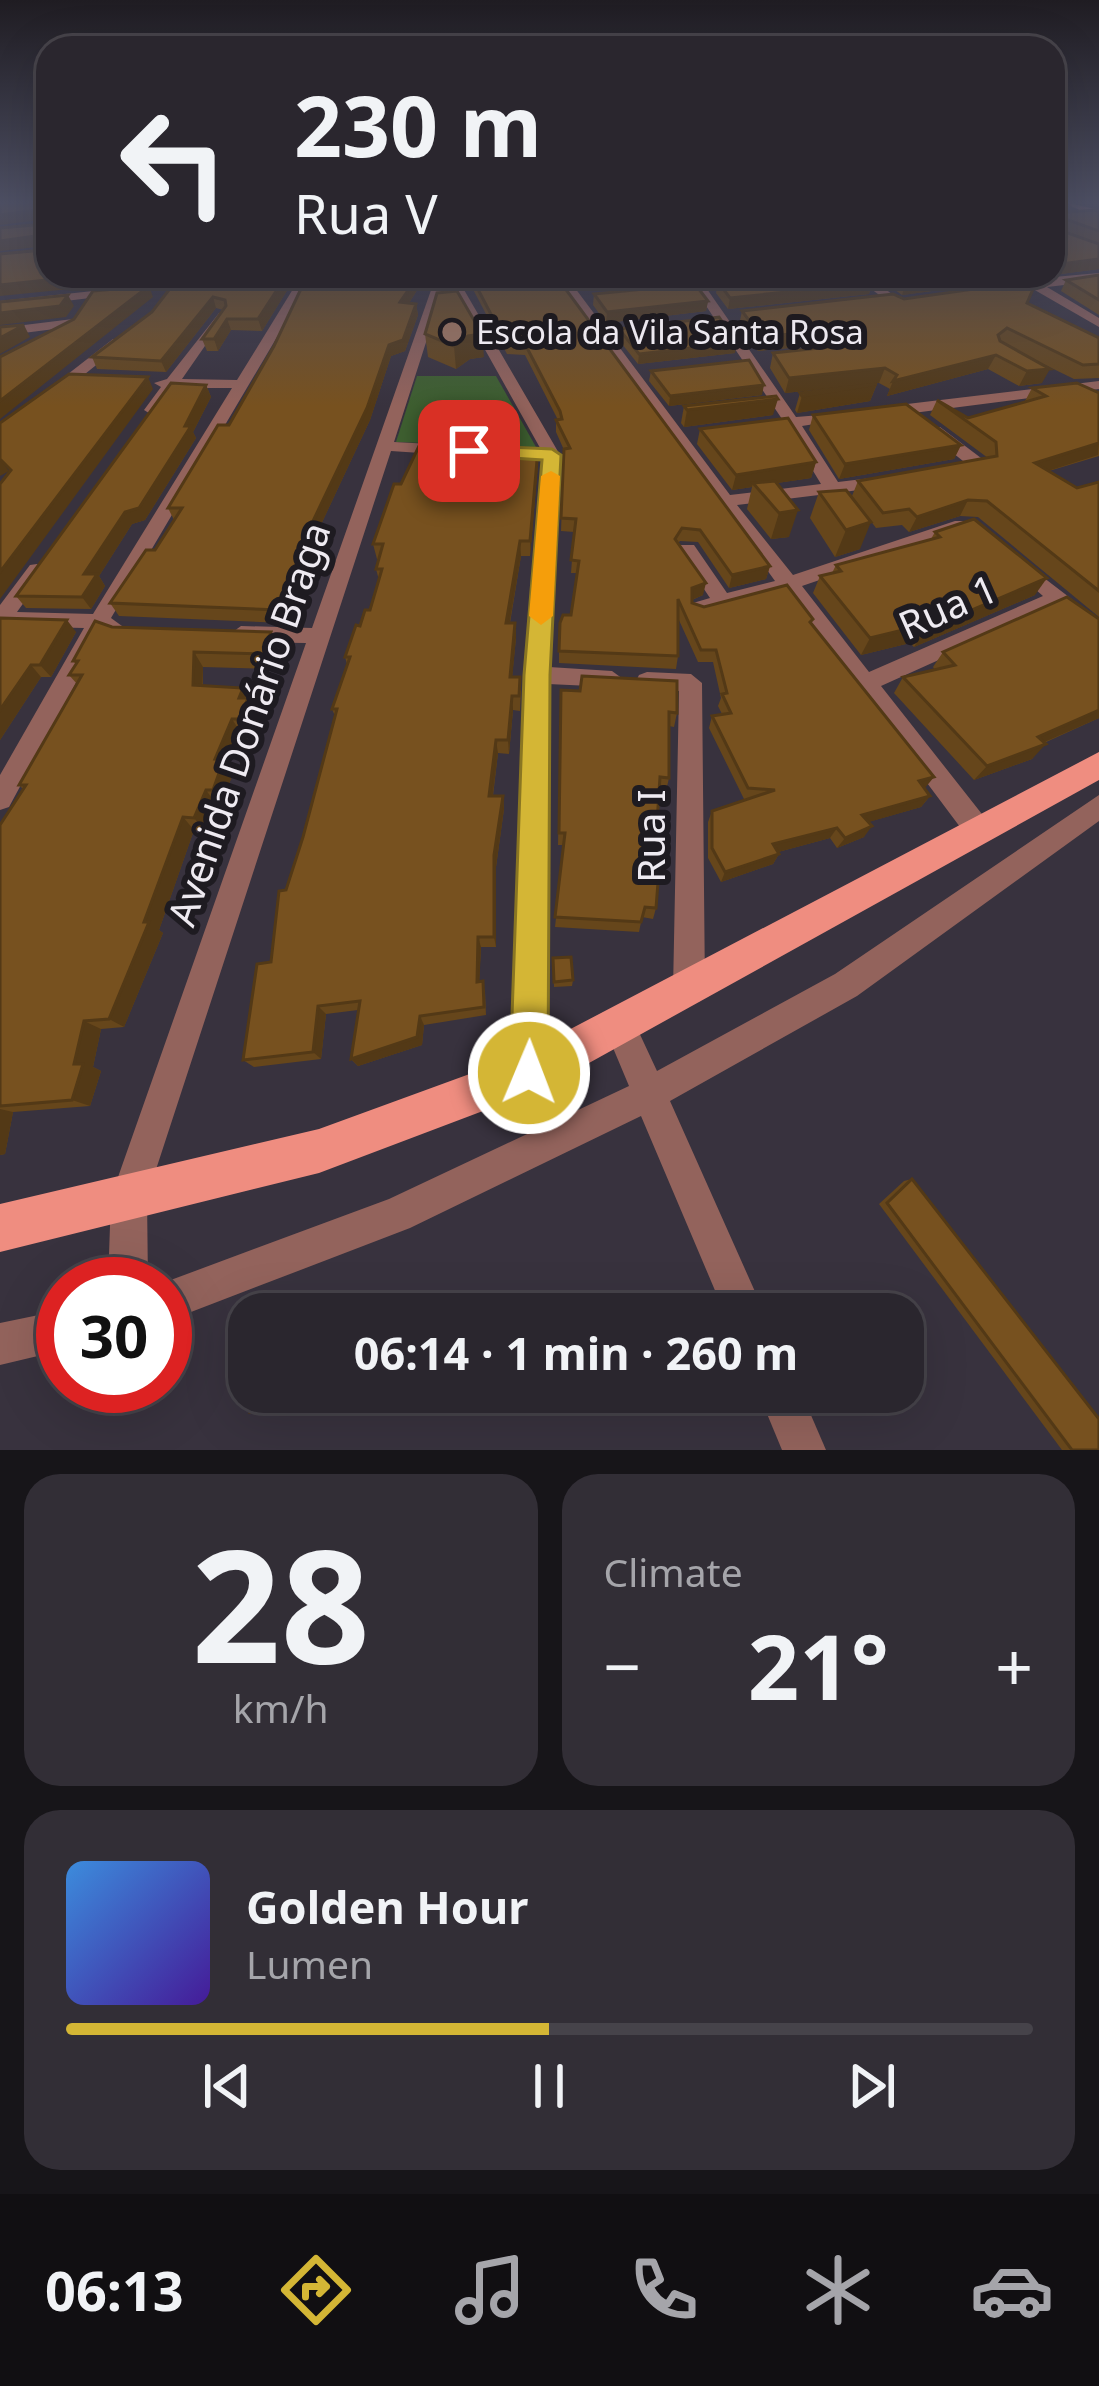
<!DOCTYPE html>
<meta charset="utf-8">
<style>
:root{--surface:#2a262e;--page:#322e36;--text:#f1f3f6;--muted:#a5a5aa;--line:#46434a;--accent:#d4b635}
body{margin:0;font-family:"Noto Sans",sans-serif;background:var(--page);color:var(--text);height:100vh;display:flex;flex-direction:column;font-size:45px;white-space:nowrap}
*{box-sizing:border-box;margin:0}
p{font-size:39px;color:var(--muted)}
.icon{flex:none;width:66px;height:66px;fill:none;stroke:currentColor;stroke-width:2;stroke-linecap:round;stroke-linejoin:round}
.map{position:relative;height:1450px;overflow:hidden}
.drawer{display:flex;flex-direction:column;gap:24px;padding:24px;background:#171519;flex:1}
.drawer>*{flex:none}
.top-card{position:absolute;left:36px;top:36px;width:1029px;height:252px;border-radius:36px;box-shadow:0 12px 48px #0002,0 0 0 3px var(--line);background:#2a262e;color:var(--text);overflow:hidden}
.speed{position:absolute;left:36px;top:1257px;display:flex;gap:24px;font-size:60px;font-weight:700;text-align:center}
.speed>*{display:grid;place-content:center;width:156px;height:156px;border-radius:50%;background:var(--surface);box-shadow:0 12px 48px #0002,0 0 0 3px var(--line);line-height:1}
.speed .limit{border:18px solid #d22;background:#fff;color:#111}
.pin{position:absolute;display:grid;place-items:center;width:102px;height:102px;color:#fff;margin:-51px;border-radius:24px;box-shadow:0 6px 18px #0006}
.me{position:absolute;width:132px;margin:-66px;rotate:1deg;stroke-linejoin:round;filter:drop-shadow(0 0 9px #0008)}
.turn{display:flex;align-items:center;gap:42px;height:252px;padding:0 60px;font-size:54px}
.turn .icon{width:156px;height:156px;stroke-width:2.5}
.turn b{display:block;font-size:84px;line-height:102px}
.big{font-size:90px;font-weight:700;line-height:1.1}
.drawer .card{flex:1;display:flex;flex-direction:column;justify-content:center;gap:18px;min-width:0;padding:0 42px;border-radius:36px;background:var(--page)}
.drawer .dial{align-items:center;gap:0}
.dial b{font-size:156px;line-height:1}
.song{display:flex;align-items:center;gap:36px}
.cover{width:144px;height:144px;border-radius:18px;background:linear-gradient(135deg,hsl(210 70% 55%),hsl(260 70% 35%))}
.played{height:12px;border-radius:6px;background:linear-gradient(90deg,var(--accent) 50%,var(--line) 50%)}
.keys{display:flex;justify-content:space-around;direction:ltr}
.heat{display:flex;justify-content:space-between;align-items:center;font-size:66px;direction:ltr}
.drawer .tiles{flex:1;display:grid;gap:24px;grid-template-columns:1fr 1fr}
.card:last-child{grid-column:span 2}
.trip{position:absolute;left:228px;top:1293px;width:696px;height:120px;border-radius:36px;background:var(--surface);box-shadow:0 12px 48px #0002,0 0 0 3px var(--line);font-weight:700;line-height:120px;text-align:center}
.tab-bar{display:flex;height:192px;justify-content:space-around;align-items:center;background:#110f12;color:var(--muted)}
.tab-bar .icon{width:84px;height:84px}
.tab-bar .active{color:var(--accent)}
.tab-bar b{font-size:54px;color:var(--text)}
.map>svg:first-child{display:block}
.green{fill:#3e5f30}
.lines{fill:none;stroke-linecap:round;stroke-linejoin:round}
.minor{fill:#93635c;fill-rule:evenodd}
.major{fill:#ef8d80;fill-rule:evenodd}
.wall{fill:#66461b}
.shaded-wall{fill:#533916}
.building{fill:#77511f;stroke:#533916;stroke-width:3}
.route{fill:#d4b635;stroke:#8a7622;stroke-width:3}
.slow{fill:#f59e0b}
.education-dot{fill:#8d6e63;stroke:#1e1b21;stroke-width:4.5}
.labels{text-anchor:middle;stroke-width:12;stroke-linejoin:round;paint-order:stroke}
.far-poi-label{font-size:33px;fill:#eeeaf1;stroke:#1e1b21;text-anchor:start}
.street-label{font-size:39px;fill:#eeeaf1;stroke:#1e1b21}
</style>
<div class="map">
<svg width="1099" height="1450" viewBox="0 0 1099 1450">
<rect width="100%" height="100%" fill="#38323e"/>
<polygon class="green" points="417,376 496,376 536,447 396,442"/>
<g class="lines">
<g class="minor">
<polygon points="1099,273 1099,281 1047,287 1099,318 1099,327 1033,289 1006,293 1000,289 1031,279"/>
<polygon points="233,276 271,276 0,309 0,301"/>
<polygon points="301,276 313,276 111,618 122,626 119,631 104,631 9,807 0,810 0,775 84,628 0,626 0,605 30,565 37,564 47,570 17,612 93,614 232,388 176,388 157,413 152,415 144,410 161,387 154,383 167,379 219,313 225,317 182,379 237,380"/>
<polygon points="436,276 456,276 560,455 549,667 612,671 623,679 612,687 548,684 546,1073 541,1085 529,1090 517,1085 512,1073 526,675 544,455 446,280 394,442 450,445 458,450 450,455 391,451 147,1197 148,1284 108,1284 111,1197 306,643 241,642 230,634 241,626 312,628"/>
<polygon points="554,276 566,276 730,495 821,484 787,428 763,431 755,426 782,419 686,276 698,276 796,417 846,413 846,419 802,426 838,482 888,476 897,481 888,486 844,492 858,514 855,518 843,518 827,494 737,505 793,575 955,521 969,521 969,529 802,586 869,672 1043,596 1011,568 1008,564 1018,558 1099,620 1099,640 1056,607 881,686 989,823 992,831 989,839 979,843 969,839 784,592 700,615 693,613 690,608 693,603 710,598 677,549 680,545 694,545 727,593 775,581"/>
<polygon points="854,276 868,276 917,313 907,316"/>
<polygon points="73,319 79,323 78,326 0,336 0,328"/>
<polygon points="113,339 125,342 60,394 50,394 50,388"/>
<polygon points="1099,381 1099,389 882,417 874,412 882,407"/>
<polygon points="928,427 940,427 985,461 985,469 973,469 928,433"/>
<polygon points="647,672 691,674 702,683 705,990 700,1001 689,1006 678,1001 673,990 679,691 639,687 636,681 639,675"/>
<polygon points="1099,795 1099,821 857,996 670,1101 765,1314 725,1314 641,1116 410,1228 165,1322 165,1284 160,1284 389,1199 629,1086 603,1024 608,1013 619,1008 630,1013 657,1071 835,974"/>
<polygon points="63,1310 63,1350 0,1365 0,1323"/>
<polygon points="758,1392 801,1392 826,1450 782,1450"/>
</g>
<g class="major">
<polygon points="1069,203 1099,210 1099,219 1071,206"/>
<polygon points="1099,752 1099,780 544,1088 319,1173 0,1252 0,1204 319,1129 519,1056"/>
</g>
</g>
<g class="wall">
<polygon points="1053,203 1064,205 1055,208 1055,213 1099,212 1099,243 1056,228 1099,269 1053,275"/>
<polygon points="1099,275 1099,315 1061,291 1066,280"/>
<polygon points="223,276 296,276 262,331 231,330 218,351 207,351 202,339 223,310 216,308 166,372 97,369 92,357"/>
<polygon points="426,276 409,303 416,304 418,315 405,351 391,356 370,420 317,533 285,623 119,616 110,603 155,550 174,520 168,508 229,425 274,346"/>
<polygon points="466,276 556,276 770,566 766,579 729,588 698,542 680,541 678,543 703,595 692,600 692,603 704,607 813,619 811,624 930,796 921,807 868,822 864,837 837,848 830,838 778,852 779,854 773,864 721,882 708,858 708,822 712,811 748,799 744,799 709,728 712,716 722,714 718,706 721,698 713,662 698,662 678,618 678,656 676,669 559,663 559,651 571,615 577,573 571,573 574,532 561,531 564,450 556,432 556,420 558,420 525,355 507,354"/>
<polygon points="572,276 685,276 683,280 581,289"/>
<polygon points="703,276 743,276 705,278"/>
<polygon points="876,276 1044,276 902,295"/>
<polygon points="718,282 872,283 869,294 728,309 716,293"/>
<polygon points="594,294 708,301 706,311 606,323 593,305"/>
<polygon points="904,299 1027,303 1099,338 1099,378 1074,379 1027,356 1042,383 1019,386 988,369 887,396 890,389 879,383 785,393 770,368 773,353 836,346 832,344 758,351 739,325 742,311"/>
<polygon points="619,329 735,353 638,364 618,339"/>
<polygon points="425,334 484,357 470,359 456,369 428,357"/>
<polygon points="651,371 762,395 669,406 649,381"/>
<polygon points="877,384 870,401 797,413 795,410 800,393"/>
<polygon points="206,385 211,397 193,432 196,438 145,520 132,524 99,576 105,586 91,609 26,608 16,596"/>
<polygon points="1032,388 1099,393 1099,456 1049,471 1077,488 1099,482 1099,617 978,517 960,516 909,532 902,525 876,528 852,496 858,481 988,458 930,415 937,400 968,418 1024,403"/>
<polygon points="684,406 773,415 684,427 681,423"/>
<polygon points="813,415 961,445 954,459 839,479 809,430"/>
<polygon points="700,429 816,462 811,478 777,483 789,537 771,539 747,509 752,487 732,490 697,444"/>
<polygon points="538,463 530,556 521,556 510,623 515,623 516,638 512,677 521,691 520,711 513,710 509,754 498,753 493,796 503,796 504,809 496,867 496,947 481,947 479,982 485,991 486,1015 424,1025 422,1045 358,1066 351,1059 358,1010 326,1014 321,1059 254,1067 243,1060 271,962 286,890 303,837 335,716 332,709 347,664 345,657 360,626 370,610 379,580 376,569 379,559 377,559 373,544 401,484"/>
<polygon points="819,492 860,549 835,557 810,518"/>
<polygon points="935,532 1035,595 914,647 910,643 861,655 813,593 820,576 832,573 836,565 931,539"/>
<polygon points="0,618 76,632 51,677 41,677 0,740"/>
<polygon points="1099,619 1099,718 1044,743 1032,759 974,780 894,693 903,677 935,670 933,667 943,652"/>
<polygon points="112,627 271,632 277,647 270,669 203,667 203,686 243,688 256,713 248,733 241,733 228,765 233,773 222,804 216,804 205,831 194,830 159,930 163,933 124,1027 101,1029 93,1067 101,1071 90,1106 13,1112 5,1154 0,1155 0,825 23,789 19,785 77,684 69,675 76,664 73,661"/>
<polygon points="561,690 677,713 674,727 669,726 669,778 666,791 659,790 657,823 665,857 662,869 659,868 656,908 653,919 642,917 639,932 555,927 564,845 558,845"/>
<polygon points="553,958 573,980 572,986 554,987"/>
<polygon points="912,1179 1099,1450 1062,1450 879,1204 904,1181"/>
</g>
<g class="shaded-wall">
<polygon points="43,209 47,219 0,225 0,215"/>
<polygon points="42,235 47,246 0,251 0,241"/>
<polygon points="1099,259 1099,269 1053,275 1053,265"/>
<polygon points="75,276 78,276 80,288 0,296 0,285"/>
<polygon points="97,276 170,276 168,279 101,286"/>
<polygon points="286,276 296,276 262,331 258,319"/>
<polygon points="418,276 426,276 402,314 400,302"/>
<polygon points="611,276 685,276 683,280 581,289 582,279"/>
<polygon points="970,276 1044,276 902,295 906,284"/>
<polygon points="872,283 869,294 728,309 730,298"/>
<polygon points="149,286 153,297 0,419 0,401"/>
<polygon points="68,295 74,306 66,317 0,325 0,312"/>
<polygon points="213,297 216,308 166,372 161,361"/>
<polygon points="708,301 706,311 606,323 607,312"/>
<polygon points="416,304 418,315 405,351 391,356 370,420 317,533 285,623 280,610 313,521 389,345"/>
<polygon points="227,319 231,330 218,351 214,339"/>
<polygon points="24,325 30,337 0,354 0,338"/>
<polygon points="836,329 832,344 758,351 761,337"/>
<polygon points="482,334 484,357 470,359 456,369 454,346 468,336"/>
<polygon points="737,343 735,353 638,364 639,354"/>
<polygon points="996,355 988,369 887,396 893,381"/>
<polygon points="885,368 879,383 785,393 789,378"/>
<polygon points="1050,369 1042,383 1019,386 1027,371"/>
<polygon points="148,377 153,389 0,599 0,572"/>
<polygon points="877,384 870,401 797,413 802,396"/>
<polygon points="206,385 211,397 193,432 196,438 145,520 132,524 99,576 105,586 91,609 82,597 84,574 125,512 185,426"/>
<polygon points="764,385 762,395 669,406 670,396"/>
<polygon points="778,399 773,415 684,427 687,410"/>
<polygon points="1099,443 1098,455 1026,478 1035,463"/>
<polygon points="961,445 954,459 839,479 845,464"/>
<polygon points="538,449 538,463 530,556 530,541"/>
<polygon points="0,459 9,471 0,476"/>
<polygon points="816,462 811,478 757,486 753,483 752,487 732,490 736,475"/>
<polygon points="968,500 960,516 909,532 917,517"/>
<polygon points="798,510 789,537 771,539 779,513"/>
<polygon points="871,522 860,549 835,557 846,530"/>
<polygon points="520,541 521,556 507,638 506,623"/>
<polygon points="770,566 766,579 729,588 732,575"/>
<polygon points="1047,578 1035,595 914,647 925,630"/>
<polygon points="706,583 703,595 689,601 692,588"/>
<polygon points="67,620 76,632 51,677 40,665"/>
<polygon points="515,623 516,638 511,691 510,677"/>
<polygon points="920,626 910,643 861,655 870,638"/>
<polygon points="271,632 277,647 270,669 263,654"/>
<polygon points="194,652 203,667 202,700 193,685"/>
<polygon points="31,665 41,677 0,740 0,710"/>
<polygon points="243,688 256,713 248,733 239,719 239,698"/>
<polygon points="512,696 513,710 509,754 508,740"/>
<polygon points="1099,710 1099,718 1024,751 1038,737"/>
<polygon points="232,719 241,733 228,765 233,773 222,804 213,790 215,759"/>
<polygon points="496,740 498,753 491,809 489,796"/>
<polygon points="1046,744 1032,759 974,780 987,766"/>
<polygon points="934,777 925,788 910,792 919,781"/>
<polygon points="206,790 216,804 205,831 194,818"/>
<polygon points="503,796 504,809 496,867 496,947 494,937 494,855"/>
<polygon points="930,796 921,807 855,826 862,815"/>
<polygon points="183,817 194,830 159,930 163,933 124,1027 109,1019"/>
<polygon points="872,826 864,837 837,848 845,838"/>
<polygon points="837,828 830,838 767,855 773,844"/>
<polygon points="779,854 773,864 721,882 725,872"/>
<polygon points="478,937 481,947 479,991 477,982"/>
<polygon points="318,1006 326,1014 321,1059 313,1052"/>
<polygon points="420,1016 424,1025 422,1045 358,1066 351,1059"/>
<polygon points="84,1021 101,1029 93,1067 101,1071 90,1106 72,1100 74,1064"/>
<polygon points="0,1109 13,1112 5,1154 0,1155"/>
</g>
<g class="building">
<polygon points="0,203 48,203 48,276 75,277 0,285 0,254 43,250 47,240 42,235 0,241 0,228 44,224 48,213 43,209 0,215"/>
<polygon points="1053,203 1055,213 1095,210 1099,212 1099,231 1054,215 1056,229 1099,244 1099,259 1053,265"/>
<polygon points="1099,275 1099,300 1066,280"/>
<polygon points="223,276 286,276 258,319 227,319 214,339 202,339 226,306 225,300 213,297 161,361 92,357 152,312 175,282"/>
<polygon points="307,276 418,276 400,302 416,304 403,340 389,345 367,408 313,521 280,610 110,603 146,550 155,550 182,508 168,508 218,425 229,425 274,346"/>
<polygon points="471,276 556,276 770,566 732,575 700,530 682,528 675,539 706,583 692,588 692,603 704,607 787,585 813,619 810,622 934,777 919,781 930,796 862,815 872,826 845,838 837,828 773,844 779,854 725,872 712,848 712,811 775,790 748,788 712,716 731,713 722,694 727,693 716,650 701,650 678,599 678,656 559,651 560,623 563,615 571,615 579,561 571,560 576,519 561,518 564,449 570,448 556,420 562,419 560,411 525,344 506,343"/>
<polygon points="767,276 863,276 872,283 730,298 718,282"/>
<polygon points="894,276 970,276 906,284"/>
<polygon points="1037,280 1027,303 1099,338 1099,364 1083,365 1007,328 998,335 1000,341 1050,369 1027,371 996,355 893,381 897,375 885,368 789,378 773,353 837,346 848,336 836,329 761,337 742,311 893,294 904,299"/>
<polygon points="695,284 708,301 607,312 594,294"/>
<polygon points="149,286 0,401 0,357 74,319 93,291"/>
<polygon points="457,291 482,334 468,336 454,346 425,334 437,293"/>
<polygon points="68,295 60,306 0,313 0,302"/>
<polygon points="719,317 737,343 639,354 619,329"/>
<polygon points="24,325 0,338 0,327"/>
<polygon points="749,360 764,385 670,396 651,371"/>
<polygon points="69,374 148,377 0,572 0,484 11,470 0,459 0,423"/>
<polygon points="171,383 206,385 185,426 191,426 139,508 125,512 84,574 97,574 82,597 16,596"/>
<polygon points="1077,383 1099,393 1099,443 1035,463 1077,488 1099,482 1099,591 987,501 968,500 917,517 909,509 883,513 858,481 997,456 996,442 937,400 968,418 1046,396 1032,388"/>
<polygon points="877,384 802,396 800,393"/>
<polygon points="776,396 778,399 687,410 684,406"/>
<polygon points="906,404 961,445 845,464 813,415"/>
<polygon points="788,418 816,462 736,475 700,429"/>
<polygon points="419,446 538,449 530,541 520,541 506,623 515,623 510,677 520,677 519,696 512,696 508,740 496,740 489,796 503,796 494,855 494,937 478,937 477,982 483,981 484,1007 420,1016 417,1037 351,1059 360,1001 318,1006 313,1052 243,1060 257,964 271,962 279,891 286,890 303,837 337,709 332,709 350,657 345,657 356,625 360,626 365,610 370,610 382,569 376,569 383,544 373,544 394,484 401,484"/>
<polygon points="775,481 798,510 779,513 753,483"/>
<polygon points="846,490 871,522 846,530 819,492"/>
<polygon points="974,519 1047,578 925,630 920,626 870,638 820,576 841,571 836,565 940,537 935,532"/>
<polygon points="1067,597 1099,619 1099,710 1038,737 1046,744 987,766 903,677 955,665 943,652"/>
<polygon points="0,618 67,620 40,665 31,665 0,710"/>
<polygon points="95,621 112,627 271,632 263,654 194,652 193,685 243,688 239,698 248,698 239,719 232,719 215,759 224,759 213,790 206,790 194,818 183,817 144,922 149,922 109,1019 84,1021 74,1064 83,1064 72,1100 0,1106 0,825 26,785 19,785 82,675 69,675 78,661 73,661"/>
<polygon points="582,676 677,681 677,713 669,712 669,778 660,777 657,823 667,823 665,857 660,857 656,908 645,907 641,922 555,917 565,833 559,833 561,690 580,691"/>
<polygon points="571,957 573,980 554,982 553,958"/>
<polygon points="912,1179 1099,1419 1099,1450 1072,1450 887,1203"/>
<polygon points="250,1392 290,1392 290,1401 250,1412"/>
</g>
<linearGradient id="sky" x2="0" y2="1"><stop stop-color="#1f1c22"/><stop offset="0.5" stop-color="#4d4f63"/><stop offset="1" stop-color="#4d4f63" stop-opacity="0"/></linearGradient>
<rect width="1099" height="406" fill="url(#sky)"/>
<polygon class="route" points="469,445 552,449 561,455 550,675 548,1073 543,1086 529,1092 516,1086 510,1073 524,675 542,460 463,455 460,451"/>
<polygon class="slow" points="551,471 560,476 553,616 541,625 529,616 541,476"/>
<circle class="education-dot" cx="452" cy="332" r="12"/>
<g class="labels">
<g class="far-poi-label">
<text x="476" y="344">Escola da Vila Santa Rosa</text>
</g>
<g class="street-label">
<text transform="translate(948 607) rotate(-24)" y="14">Rua 1</text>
<text transform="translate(249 724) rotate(-71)" y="14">Avenida Donário Braga</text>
<text transform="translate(651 836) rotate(-90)" y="14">Rua I</text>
</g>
</g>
</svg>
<div class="speed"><div class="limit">30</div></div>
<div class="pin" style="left:469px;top:451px;background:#d93025"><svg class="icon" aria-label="arrive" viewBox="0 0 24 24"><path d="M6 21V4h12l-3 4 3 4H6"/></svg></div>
<svg class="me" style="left:529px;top:1073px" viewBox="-20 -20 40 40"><circle r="17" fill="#d4b635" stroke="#fff" stroke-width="3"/><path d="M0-11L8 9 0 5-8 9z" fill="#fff"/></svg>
<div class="trip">06:14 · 1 min · 260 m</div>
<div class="top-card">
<div class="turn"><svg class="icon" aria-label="left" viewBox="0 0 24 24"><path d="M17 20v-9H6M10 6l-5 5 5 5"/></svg><div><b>230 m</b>Rua V</div></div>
</div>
</div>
<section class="drawer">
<div class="tiles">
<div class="card dial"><b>28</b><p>km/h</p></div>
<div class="card"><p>Climate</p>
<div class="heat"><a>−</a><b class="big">21°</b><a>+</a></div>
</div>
<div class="card">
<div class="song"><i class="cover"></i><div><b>Golden Hour</b><p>Lumen</p></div></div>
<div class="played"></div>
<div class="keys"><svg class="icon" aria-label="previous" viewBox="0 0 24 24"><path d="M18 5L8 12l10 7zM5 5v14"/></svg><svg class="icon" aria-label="pause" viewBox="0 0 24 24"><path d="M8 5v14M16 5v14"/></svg><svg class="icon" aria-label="next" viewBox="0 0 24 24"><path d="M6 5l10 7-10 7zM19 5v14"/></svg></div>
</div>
</div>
</section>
<nav class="tab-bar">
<b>06:13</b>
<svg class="icon active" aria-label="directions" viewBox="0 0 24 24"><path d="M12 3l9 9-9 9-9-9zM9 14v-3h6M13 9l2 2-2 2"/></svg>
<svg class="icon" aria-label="music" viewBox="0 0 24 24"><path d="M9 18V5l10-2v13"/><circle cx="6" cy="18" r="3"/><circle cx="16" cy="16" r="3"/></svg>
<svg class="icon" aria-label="phone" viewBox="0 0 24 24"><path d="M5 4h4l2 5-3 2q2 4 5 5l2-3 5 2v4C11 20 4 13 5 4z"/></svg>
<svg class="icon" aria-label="climate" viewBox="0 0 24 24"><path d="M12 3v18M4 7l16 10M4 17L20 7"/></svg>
<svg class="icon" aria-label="car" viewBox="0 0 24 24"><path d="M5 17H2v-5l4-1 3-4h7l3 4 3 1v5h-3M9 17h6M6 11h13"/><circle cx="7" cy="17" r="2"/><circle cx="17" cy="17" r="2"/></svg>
</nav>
